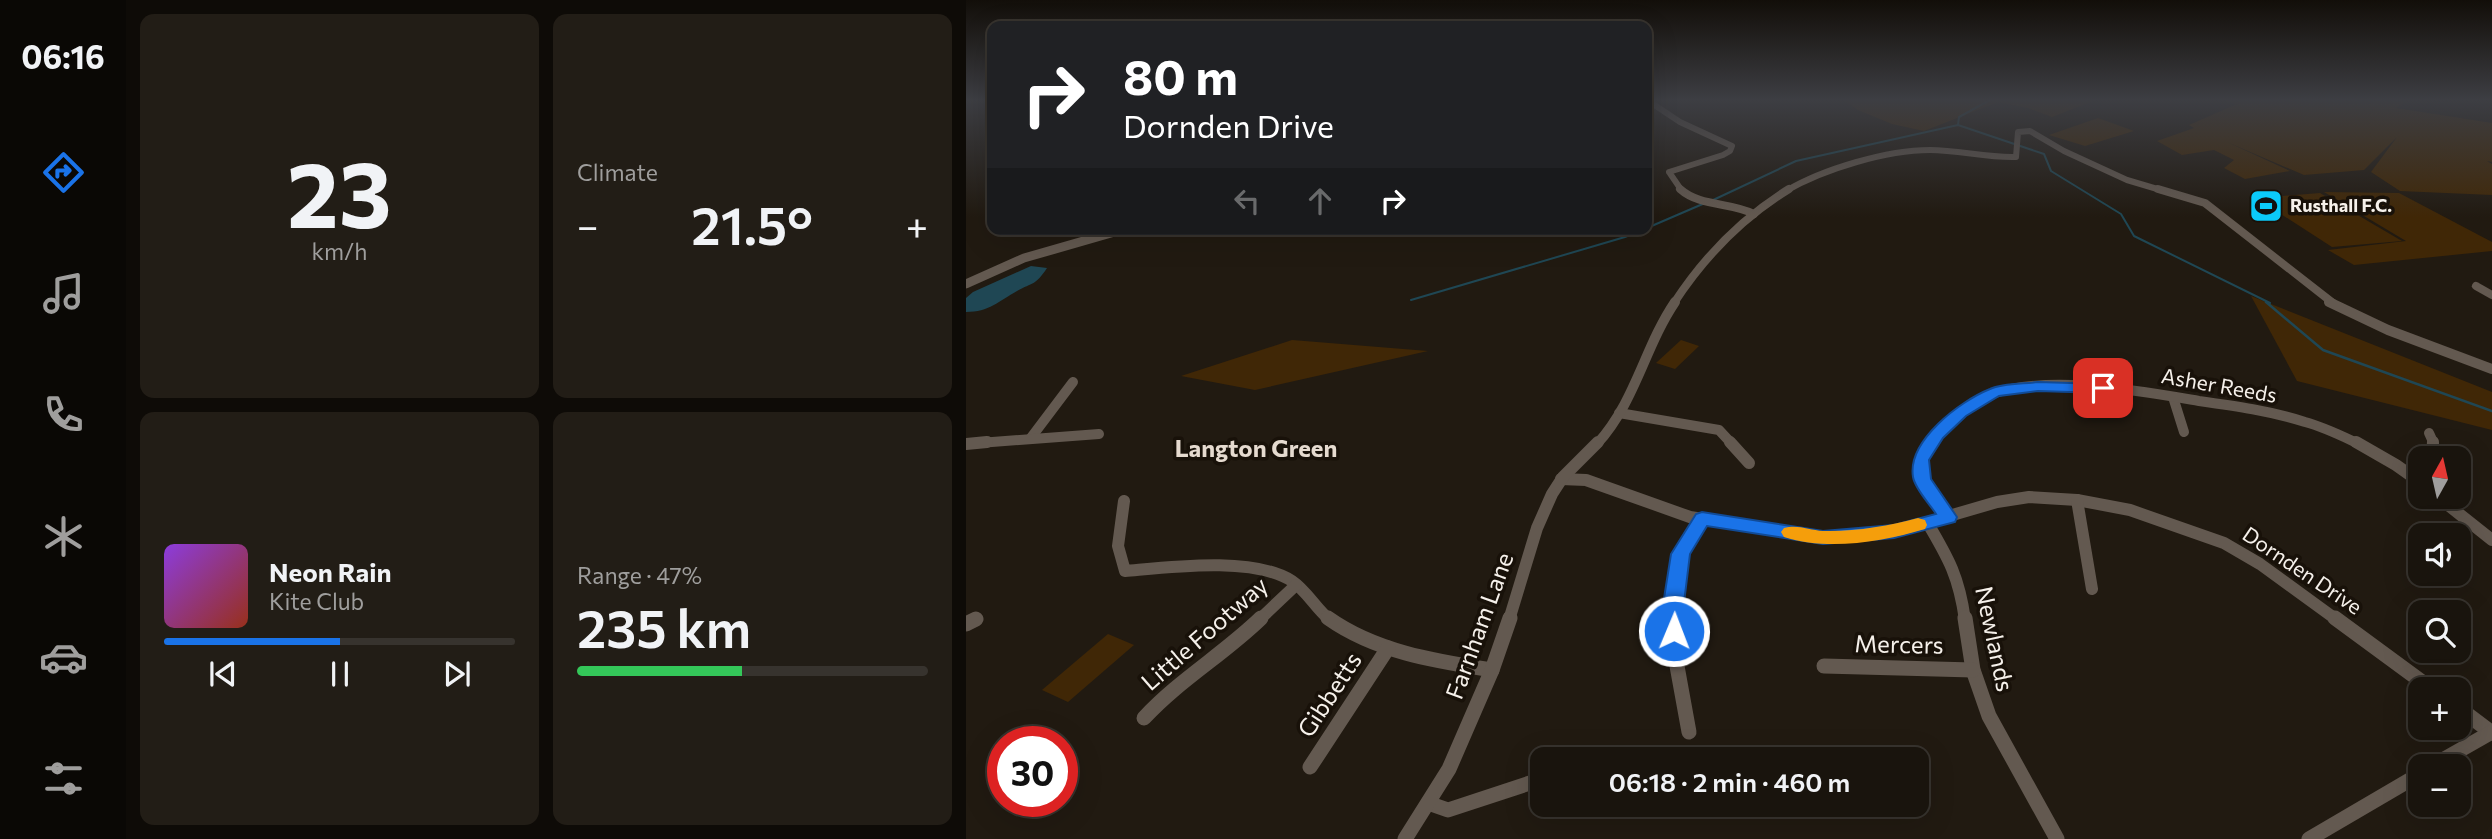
<!DOCTYPE html>
<meta charset="utf-8">
<style>
:root{--surface:#19140d;--page:#221d16;--text:#f1f3f6;--muted:#9f9e9d;--line:#37332e;--accent:#1a73e8}
body{margin:0;font-family:Commissioner,sans-serif;background:var(--page);color:var(--text);height:100vh;display:flex;flex-direction:column;font-size:26px;white-space:nowrap}
*{box-sizing:border-box;margin:0}
p{font-size:23px;color:var(--muted)}
.icon{flex:none;width:38px;height:38px;fill:none;stroke:currentColor;stroke-width:2;stroke-linecap:round;stroke-linejoin:round}
.map{position:relative;flex:1;overflow:hidden}
.side{display:flex;flex-direction:column;gap:14px;padding:14px;background:#0e0b07;width:840px}
.side>*{flex:none}
.top-card{position:absolute;left:21px;top:21px;width:665px;height:214px;border-radius:14px;box-shadow:0 7px 28px #0002,0 0 0 2px var(--line);background:#202124;color:#fff;overflow:hidden}
.needle{width:46px;rotate:8deg}
.tools{position:absolute;left:1442px;top:446px;display:grid;gap:14px}
.tools a{display:grid;place-items:center;width:63px;height:63px;border-radius:14px;background:var(--surface);box-shadow:0 7px 28px #0002,0 0 0 2px var(--line);font-size:35px}
.speed{position:absolute;left:21px;top:726px;display:flex;gap:14px;font-size:35px;font-weight:700;text-align:center}
.speed>*{display:grid;place-content:center;width:91px;height:91px;border-radius:50%;background:var(--surface);box-shadow:0 7px 28px #0002,0 0 0 2px var(--line);line-height:1}
.speed .limit{border:10px solid #d22;background:#fff;color:#111}
.pin{position:absolute;display:grid;place-items:center;width:60px;height:60px;color:#fff;margin:-30px;border-radius:14px;box-shadow:0 4px 10px #0006}
.me{position:absolute;width:77px;margin:-38px;rotate:1deg;stroke-linejoin:round;filter:drop-shadow(0 0 5px #0008)}
.turn{display:flex;align-items:center;gap:24px;height:147px;padding:0 21px;font-size:32px}
.turn .icon{width:91px;height:91px;stroke-width:2.5}
.turn b{display:block;font-size:49px;line-height:60px}
.lanes{display:flex;align-items:center;height:66px;padding:0 21px;background:#0003;justify-content:center;gap:35px;direction:ltr}
.lanes .off{opacity:.35}
.big{font-size:52px;font-weight:600;line-height:1.1}
.side .tile{flex:1;display:flex;flex-direction:column;justify-content:center;gap:10px;min-width:0;padding:0 24px;border-radius:14px;background:var(--page)}
.side .dial{align-items:center;gap:0}
.dial b{font-size:91px;line-height:1}
.song{display:flex;align-items:center;gap:21px}
.cover{width:84px;height:84px;border-radius:10px;background:linear-gradient(135deg,hsl(270 70% 55%),hsl(10 70% 35%))}
.played{height:7px;border-radius:4px;background:linear-gradient(90deg,var(--accent) 50%,var(--line) 50%)}
.keys{display:flex;justify-content:space-around;direction:ltr}
.heat{display:flex;justify-content:space-between;align-items:center;font-size:38px;direction:ltr}
.charge{height:10px;border-radius:5px;background:linear-gradient(90deg,#34c759 47%,var(--line) 0)}
.side .tiles{flex:1;display:grid;gap:14px;grid-template-columns:repeat(2,1fr)}
.trip{position:absolute;left:564px;top:747px;width:399px;height:70px;border-radius:14px;background:var(--surface);box-shadow:0 7px 28px #0002,0 0 0 2px var(--line);font-weight:600;line-height:70px;text-align:center}
main{display:flex;flex:1;min-height:0}
.tab-bar{display:flex;flex-direction:column;width:126px;justify-content:space-around;align-items:center;background:#0a0805;color:var(--muted)}
.tab-bar .icon{width:49px;height:49px}
.tab-bar .selected{color:var(--accent)}
.tab-bar b{font-size:32px;color:var(--text)}
.map>svg:first-child{display:block}
.green{fill:#402706}
.water{fill:#1f4754}
.lines{fill:none;stroke-linecap:round;stroke-linejoin:round}
.stream-far1{stroke:#1f4754;stroke-width:2}
.stream{stroke:#1f4754;stroke-width:2.5}
.minor-far4{stroke:#635950;stroke-width:6}
.minor-far3{stroke:#635950;stroke-width:8}
.minor-far2{stroke:#635950;stroke-width:10}
.minor-far1{stroke:#635950;stroke-width:12}
.minor{stroke:#635950;stroke-width:15}
.tertiary{stroke:#635950;stroke-width:9}
.route{fill:#1a73e8;stroke:#114b97;stroke-width:2}
.slow{fill:#f59e0b}
.labels{text-anchor:middle;stroke-width:7;stroke-linejoin:round;paint-order:stroke}
.far-poi-label{font-size:18px;font-weight:bold;fill:#f6f1eb;stroke:#181109;text-anchor:start}
.street-label{font-size:21px;fill:#f6f1eb;stroke:#181109}
.quarter-label{font-size:24px;font-weight:bold;fill:#e5dacf;stroke:#181109}
.near-street-label{font-size:24px;fill:#f6f1eb;stroke:#181109}
</style>
<main>
<nav class="tab-bar">
<b>06:16</b>
<svg class="icon selected" aria-label="directions" viewBox="0 0 24 24"><path d="M12 3l9 9-9 9-9-9zM9 14v-3h6M13 9l2 2-2 2"/></svg>
<svg class="icon" aria-label="music" viewBox="0 0 24 24"><path d="M9 18V5l10-2v13"/><circle cx="6" cy="18" r="3"/><circle cx="16" cy="16" r="3"/></svg>
<svg class="icon" aria-label="phone" viewBox="0 0 24 24"><path d="M5 4h4l2 5-3 2q2 4 5 5l2-3 5 2v4C11 20 4 13 5 4z"/></svg>
<svg class="icon" aria-label="climate" viewBox="0 0 24 24"><path d="M12 3v18M4 7l16 10M4 17L20 7"/></svg>
<svg class="icon" aria-label="car" viewBox="0 0 24 24"><path d="M5 17H2v-5l4-1 3-4h7l3 4 3 1v5h-3M9 17h6M6 11h13"/><circle cx="7" cy="17" r="2"/><circle cx="17" cy="17" r="2"/></svg>
<svg class="icon" aria-label="filters" viewBox="0 0 24 24"><path d="M4 7h16M4 17h16"/><circle cx="9" cy="7" r="2"/><circle cx="15" cy="17" r="2"/></svg>
</nav>
<section class="side">
<div class="tiles">
<div class="tile dial"><b>23</b><p>km/h</p></div>
<div class="tile"><p>Climate</p>
<div class="heat"><a>−</a><b class="big">21.5°</b><a>+</a></div>
</div>
<div class="tile">
<div class="song"><i class="cover"></i><div><b>Neon Rain</b><p>Kite Club</p></div></div>
<div class="played"></div>
<div class="keys"><svg class="icon" aria-label="previous" viewBox="0 0 24 24"><path d="M18 5L8 12l10 7zM5 5v14"/></svg><svg class="icon" aria-label="pause" viewBox="0 0 24 24"><path d="M8 5v14M16 5v14"/></svg><svg class="icon" aria-label="next" viewBox="0 0 24 24"><path d="M6 5l10 7-10 7zM19 5v14"/></svg></div>
</div>
<div class="tile"><p>Range · 47%</p><b class="big">235 km</b><div class="charge"></div></div>
</div>
</section>
<div class="map">
<svg width="1526" height="839" viewBox="0 0 1526 839">
<rect width="100%" height="100%" fill="#211a11"/>
<g class="green">
<polygon points="877,100 1130,100 1086,117 1062,108 1032,102 958,131 926,124 892,110"/>
<polygon points="1256,100 1442,100 1430,108 1526,123 1526,162 1521,161 1526,164 1526,195 1434,191 1405,172 1431,137 1398,170 1338,175 1261,142 1324,171 1279,179 1258,168 1268,160 1248,150 1216,155 1191,141 1228,128 1223,125 1271,104"/>
<polygon points="1132,118 1168,131 1119,146 1083,135"/>
<polygon points="1358,192 1433,193 1526,242 1526,251 1388,265 1362,250 1440,241"/>
<polygon points="1354,193 1436,241 1366,247 1290,198"/>
<polygon points="1285,296 1526,392 1526,430 1331,381"/>
<polygon points="326,340 462,351 289,390 215,376"/>
<polygon points="715,340 733,346 709,369 690,363"/>
<polygon points="142,634 168,645 102,702 76,690"/>
</g>
<path class="water" d="M65,266L81,268C69,286 67,282 51,291C33,301 23,312 0,312V298L7,292Z"/>
<g class="lines">
<g class="stream-far1">
<polyline points="992,125 993,117 1024,100"/>
<polyline points="745,201 830,161 992,125 1078,154 1085,171 1155,214 1168,236 1304,303"/>
<polyline points="681,228 739,203"/>
<polyline points="445,300 659,237 678,229"/>
</g>
<polyline class="stream" points="1300,302 1357,350 1526,411"/>
<g class="minor-far4">
<polyline points="681,100 714,122 766,146 764,151 757,155 703,172 716,191"/>
<path d="M820,191C857,169 921,150 964,150C993,150 1021,158 1050,157L1052,132L1064,131L1098,151L1161,180L1198,191"/>
</g>
<g class="minor-far3">
<path d="M714,189C734,207 765,202 788,214"/>
<polyline points="1192,189 1239,203 1367,303"/>
<polyline points="1510,286 1526,295"/>
<path d="M708,303C738,257 776,218 823,189"/>
</g>
<g class="minor-far2">
<polyline points="1363,302 1422,330 1526,369"/>
<polyline points="1207,397 1218,432"/>
<polyline points="653,413 753,430 766,444"/>
<polyline points="1463,433 1468,444"/>
<polyline points="64,439 107,382"/>
<polyline points="0,444 133,434"/>
<path d="M631,444C670,401 678,348 709,302"/>
<path d="M964,444C978,424 1002,402 1026,394C1083,374 1174,391 1233,401C1269,406 1305,411 1339,422C1358,427 1376,436 1393,444"/>
</g>
<g class="minor-far1">
<polyline points="764,442 783,463"/>
<path d="M965,442C946,473 964,491 982,517"/>
<polyline points="1390,442 1430,465 1454,482"/>
<polyline points="0,444 21,442"/>
<polyline points="1460,458 1466,455 1467,442"/>
<polyline points="595,479 620,480 724,517 857,537 928,532 1031,502 1063,497 1111,500 1164,510 1258,543 1294,564 1371,620"/>
<polyline points="1472,497 1526,540"/>
<polyline points="1111,500 1126,589"/>
<path d="M158,501L152,546L159,571C204,567 287,556 326,581C341,591 350,609 364,620"/>
<path d="M961,522C983,559 993,577 999,620"/>
<polyline points="293,620 330,585"/>
<polyline points="543,620 571,528 586,494 597,477 632,442"/>
<path d="M707,620C707,573 711,558 736,518"/>
</g>
<g class="minor">
<path d="M362,618C410,652 469,661 526,670"/>
<polyline points="707,618 711,666 723,732"/>
<polyline points="999,618 1007,670 1023,716 1091,839"/>
<polyline points="1369,618 1467,690"/>
<polyline points="0,624 10,619"/>
<polyline points="858,666 1007,670"/>
<polyline points="1493,708 1526,733"/>
<path d="M178,718C213,680 258,654 295,618"/>
<polyline points="1466,766 1526,732"/>
<polyline points="344,767 422,648"/>
<polyline points="462,803 482,810 576,779"/>
<polyline points="439,839 483,769 526,670 544,618"/>
<polyline points="1343,839 1454,774"/>
</g>
<polyline class="tertiary" points="0,284 58,258 159,229"/>
</g>
<linearGradient id="sky" x2="0" y2="1"><stop stop-color="#120e09"/><stop offset="0.46" stop-color="#3d3e43"/><stop offset="1" stop-color="#3d3e43" stop-opacity="0"/></linearGradient>
<rect width="1526" height="217" fill="url(#sky)"/>
<path class="route" d="M1072,382L1137,384L1144,388L1137,393L1072,391L1033,396L1000,416L977,438L963,460L965,479L991,517L989,522L928,538L857,544L741,526L724,554L717,611L718,631L715,637L708,639L700,637L696,611L705,554L730,514L736,512L857,531L928,525L970,514C963,503 949,489 947,477C941,441 994,401 1024,389C1037,383 1057,384 1072,382Z"/>
<path class="slow" d="M952,518L959,520L961,525L959,529C915,542 862,551 818,537L815,532L818,528C831,524 844,530 857,531C888,532 922,526 952,518Z"/>
<defs>
<symbol id="stadium-square" viewBox="-11 -11 22 22"><rect x="-9" y="-9" width="18" height="18" rx="4" fill="#0bcafa" stroke="#181109"/><path d="M0-5a6.5 5 0 1 0 0 10a6.5 5 0 1 0 0-10ZM-3.5-1.8h7v3.6h-7Z" fill="#111"/></symbol>
</defs>
<g fill-rule="evenodd">
<use href="#stadium-square" x="1281" y="187" width="38" height="38"/>
</g>
<g class="labels">
<g class="far-poi-label">
<text x="1324" y="212">Rusthall F.C.</text>
</g>
<g class="street-label">
<text transform="translate(1253 386) rotate(10)" y="7">Asher Reeds</text>
<text transform="translate(1336 571) rotate(34)" y="7">Dornden Drive</text>
</g>
<g class="quarter-label">
<text x="290" y="457">Langton Green</text>
</g>
<g class="near-street-label">
<text transform="translate(514 626) rotate(-70)" y="8">Farnham Lane</text>
<text transform="translate(239 634) rotate(-41)" y="8">Little Footway</text>
<text transform="translate(1028 639) rotate(78)" y="8">Newlands</text>
<text transform="translate(933 645) rotate(1)" y="8">Mercers</text>
<text transform="translate(364 695) rotate(-57)" y="8">Gibbetts</text>
</g>
</g>
</svg>
<div class="tools">
<a><svg class="needle" viewBox="-14 -14 28 28"><path d="M0-13l5 13h-10z" fill="#e53935"/><path d="M0 13l5-13h-10z" fill="#9f9e9d"/></svg></a>
<a><svg class="icon" aria-label="sound" viewBox="0 0 24 24"><path d="M4 9h4l5-4v14l-5-4H4zM17 9q2 3 0 6"/></svg></a>
<a><svg class="icon" aria-label="search" viewBox="0 0 24 24"><circle cx="10" cy="10" r="6"/><path d="M15 15l6 6"/></svg></a>
<a>+</a>
<a>−</a>
</div>
<div class="speed"><div class="limit">30</div></div>
<div class="pin" style="left:1137px;top:388px;background:#d93025"><svg class="icon" aria-label="arrive" viewBox="0 0 24 24"><path d="M6 21V4h12l-3 4 3 4H6"/></svg></div>
<svg class="me" style="left:708px;top:631px" viewBox="-20 -20 40 40"><circle r="17" fill="#1a73e8" stroke="#fff" stroke-width="3"/><path d="M0-11L8 9 0 5-8 9z" fill="#fff"/></svg>
<div class="trip">06:18 · 2 min · 460 m</div>
<div class="top-card">
<div class="turn"><svg class="icon" aria-label="right" viewBox="0 0 24 24"><path d="M7 20v-9h11M14 6l5 5-5 5"/></svg><div><b>80 m</b>Dornden Drive</div></div>
<div class="lanes"><svg class="icon off" aria-label="left" viewBox="0 0 24 24"><path d="M17 20v-9H6M10 6l-5 5 5 5"/></svg><svg class="icon off" aria-label="ahead" viewBox="0 0 24 24"><path d="M12 20V5M6 11l6-6 6 6"/></svg><svg class="icon" aria-label="right" viewBox="0 0 24 24"><path d="M7 20v-9h11M14 6l5 5-5 5"/></svg></div>
</div>
</div>
</main>
